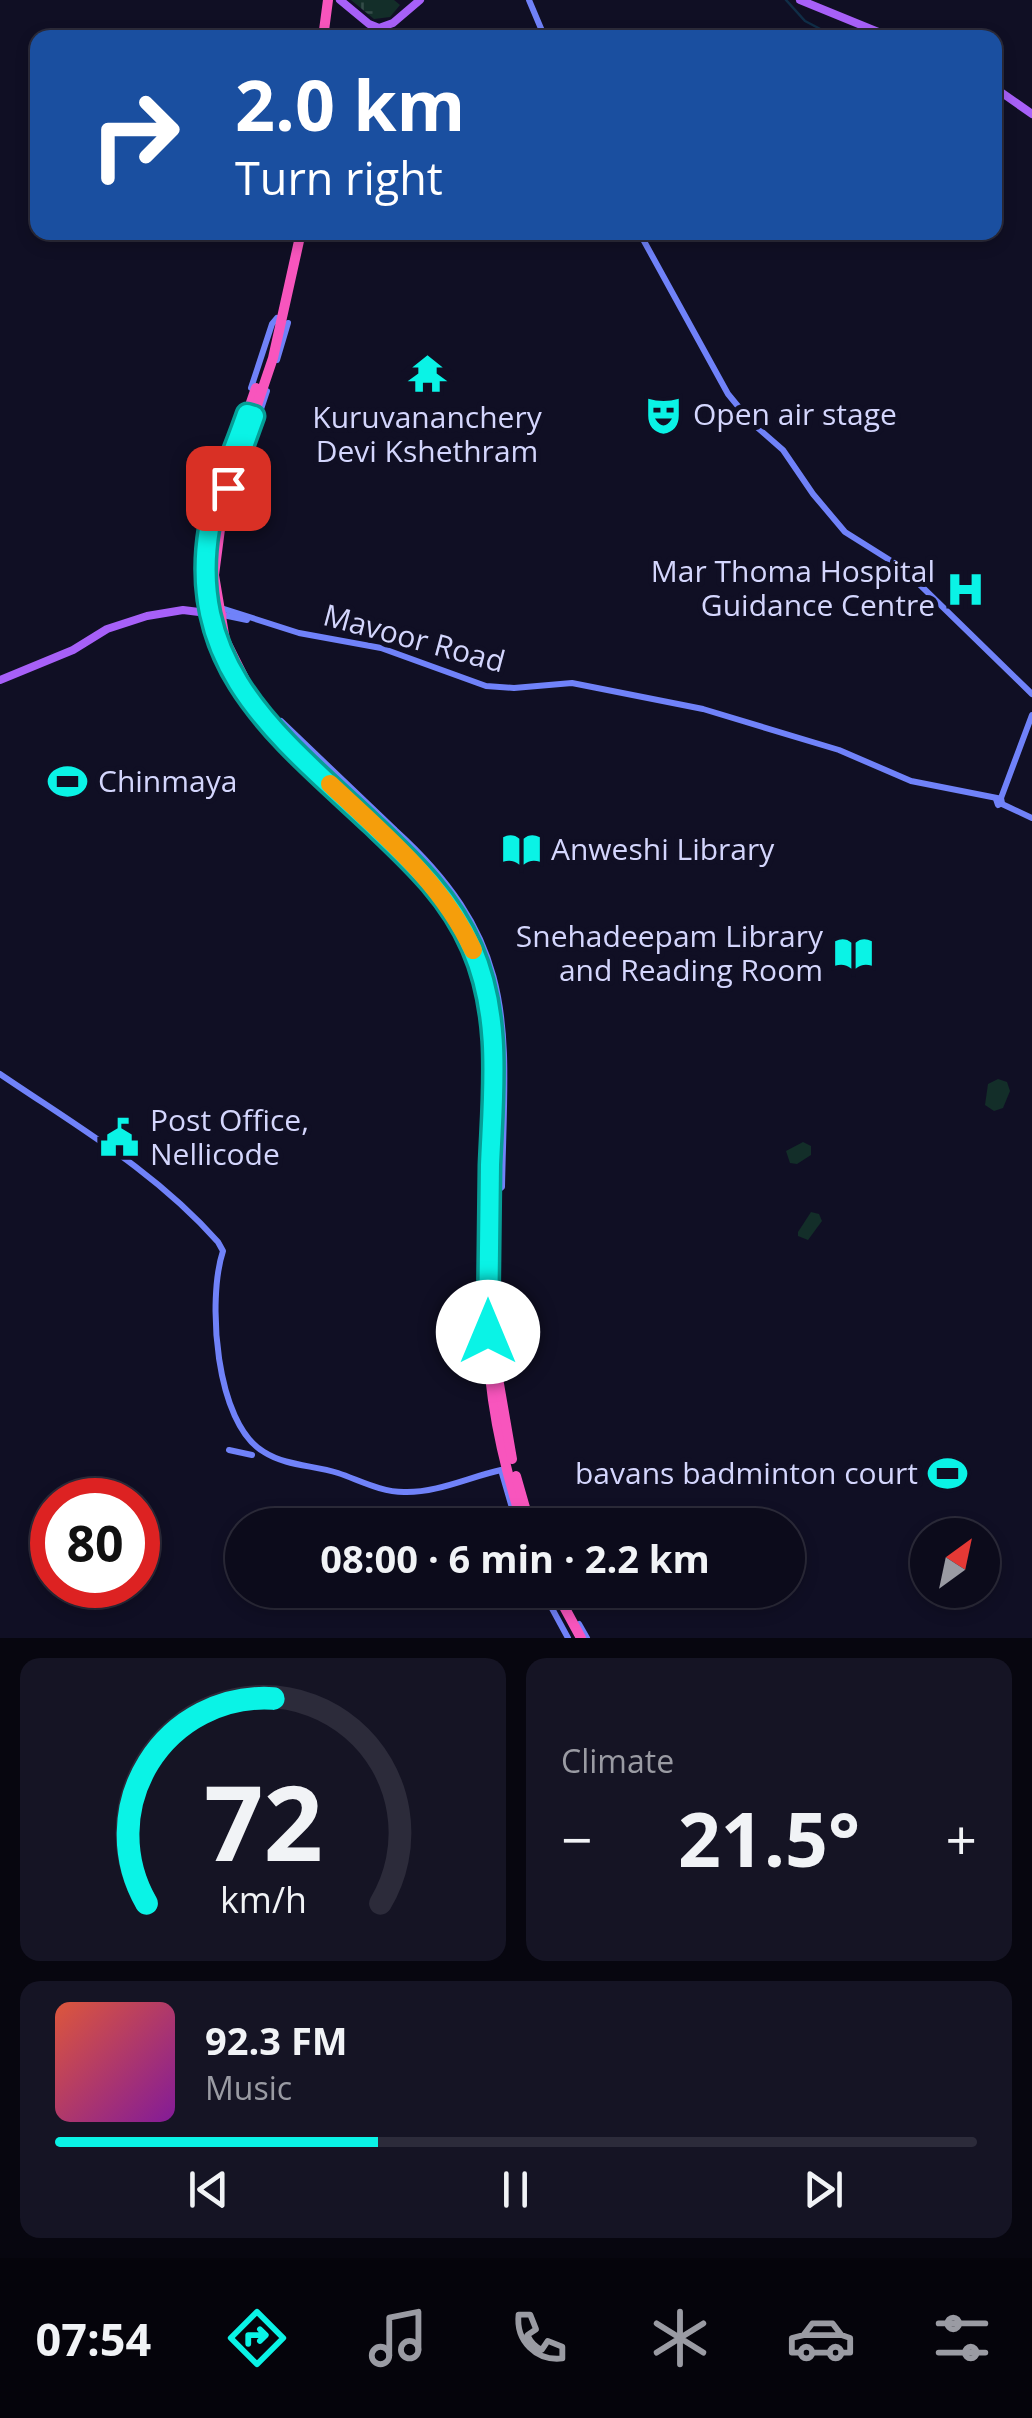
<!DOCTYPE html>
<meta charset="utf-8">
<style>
:root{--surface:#0c0b1b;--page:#151424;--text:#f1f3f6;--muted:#9a9ba3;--line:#2c2b3a;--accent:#0af3e6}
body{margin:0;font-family:"Open Sans",sans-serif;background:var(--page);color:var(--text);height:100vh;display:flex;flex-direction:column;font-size:38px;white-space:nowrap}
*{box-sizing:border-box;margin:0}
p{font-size:32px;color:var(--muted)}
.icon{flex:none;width:55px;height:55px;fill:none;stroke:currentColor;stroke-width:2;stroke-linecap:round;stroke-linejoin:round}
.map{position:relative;height:1638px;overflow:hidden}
.drawer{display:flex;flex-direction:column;gap:20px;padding:20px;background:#07060f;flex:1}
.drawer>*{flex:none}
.banner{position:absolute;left:30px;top:30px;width:972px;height:210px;border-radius:20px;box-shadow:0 5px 15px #0003,0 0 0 2px var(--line);background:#1a4fa0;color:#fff;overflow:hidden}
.needle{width:65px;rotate:33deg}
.fabs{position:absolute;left:910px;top:1518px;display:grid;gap:20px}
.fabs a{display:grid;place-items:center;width:90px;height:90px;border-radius:50%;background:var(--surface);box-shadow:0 5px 15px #0003,0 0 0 2px var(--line);font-size:50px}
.speed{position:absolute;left:30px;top:1478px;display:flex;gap:20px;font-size:50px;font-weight:700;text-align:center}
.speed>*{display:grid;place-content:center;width:130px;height:130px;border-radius:50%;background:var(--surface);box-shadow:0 5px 15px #0003,0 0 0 2px var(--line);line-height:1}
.speed .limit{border:15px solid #d22;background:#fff;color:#111}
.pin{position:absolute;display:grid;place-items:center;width:85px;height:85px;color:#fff;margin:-42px;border-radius:20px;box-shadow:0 5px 15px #0006}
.me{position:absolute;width:110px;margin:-55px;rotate:0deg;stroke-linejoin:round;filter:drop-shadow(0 0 8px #0008)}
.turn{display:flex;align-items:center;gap:35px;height:210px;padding:0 40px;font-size:45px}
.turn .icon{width:130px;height:130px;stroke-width:2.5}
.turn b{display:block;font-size:70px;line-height:85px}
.big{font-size:75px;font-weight:700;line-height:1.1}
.drawer .widget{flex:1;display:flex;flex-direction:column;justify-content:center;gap:15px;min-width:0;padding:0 35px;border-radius:20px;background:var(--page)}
.drawer .dial{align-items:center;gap:0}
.dial svg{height:260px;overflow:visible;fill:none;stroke:var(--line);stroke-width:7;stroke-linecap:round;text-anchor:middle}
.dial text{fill:var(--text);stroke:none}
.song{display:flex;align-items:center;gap:30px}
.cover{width:120px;height:120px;border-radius:15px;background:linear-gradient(135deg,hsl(10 70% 55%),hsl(290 70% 35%))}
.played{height:10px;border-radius:5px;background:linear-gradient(90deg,var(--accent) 35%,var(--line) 35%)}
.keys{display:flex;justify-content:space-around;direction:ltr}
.heat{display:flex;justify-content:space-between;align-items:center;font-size:55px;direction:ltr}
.drawer .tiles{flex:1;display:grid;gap:20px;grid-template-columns:1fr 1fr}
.widget:last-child{grid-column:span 2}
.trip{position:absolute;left:225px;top:1508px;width:580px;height:100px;border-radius:50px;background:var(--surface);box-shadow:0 5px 15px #0003,0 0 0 2px var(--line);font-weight:700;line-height:100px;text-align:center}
.tabs{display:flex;height:160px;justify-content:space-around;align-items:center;background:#05040b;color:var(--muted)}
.tabs .icon{width:70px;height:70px}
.tabs .active{color:var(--accent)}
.tabs b{font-size:45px;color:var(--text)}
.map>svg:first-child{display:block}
.wetland{fill:url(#wetland-marsh)}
.green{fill:#132e29}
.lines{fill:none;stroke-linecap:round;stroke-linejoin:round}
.stream{stroke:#102e47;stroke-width:2.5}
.secondary{stroke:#7082f9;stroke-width:6}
.primary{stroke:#a760f8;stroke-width:8}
.highway{stroke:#f855bd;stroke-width:10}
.highway-bridge{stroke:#f855bd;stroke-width:10}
.route-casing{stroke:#069e96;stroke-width:25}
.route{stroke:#0af3e6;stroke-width:18}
.slow{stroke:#f59e0b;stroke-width:18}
.labels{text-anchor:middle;stroke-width:10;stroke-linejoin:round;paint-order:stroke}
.poi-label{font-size:30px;fill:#d4d6fd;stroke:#100f24;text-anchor:start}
.street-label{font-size:30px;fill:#d4d6fd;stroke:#100f24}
</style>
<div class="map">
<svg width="1032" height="1638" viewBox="0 0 1032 1638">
<defs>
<pattern id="wetland-marsh" width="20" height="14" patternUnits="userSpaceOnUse" patternTransform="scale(2.5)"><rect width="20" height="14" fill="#132e29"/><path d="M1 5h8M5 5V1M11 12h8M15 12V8" fill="none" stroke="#344c49"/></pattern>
</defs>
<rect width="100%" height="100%" fill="#100f24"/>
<polygon class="wetland" points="351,0 394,0 400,5 390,17 374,19"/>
<g class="green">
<polygon points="998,1079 1007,1082 1010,1091 1003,1108 994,1111 985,1105 988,1084"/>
<polygon points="803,1142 811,1146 811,1155 797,1164 790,1163 786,1151"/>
<polygon points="811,1212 819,1214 822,1221 808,1240 798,1236 798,1232"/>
</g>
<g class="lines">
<g class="stream">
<polyline points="786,0 805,21 826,32 829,38"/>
<polyline points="995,98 1003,100"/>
</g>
<g class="secondary">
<polyline points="529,0 545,38"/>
<polyline points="639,232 728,394 751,422 783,450 813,494 845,532 896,564 915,580 1032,694"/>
<polyline points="277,360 288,323"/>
<polyline points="251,388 272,324 277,318"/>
<path d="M234,438C225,462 214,486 208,511C188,589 213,675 270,732"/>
<polyline points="249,445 267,391"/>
<polyline points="221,608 299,633 381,648 486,686 514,688 572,683 703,709 839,750 911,781 997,798"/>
<polyline points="223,615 247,620"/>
<polyline points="281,721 394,829 395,837"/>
<polyline points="325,786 398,856 406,857"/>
<polyline points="1001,798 1032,715"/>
<polygon points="1001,798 1002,803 998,805 996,799"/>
<polyline points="1002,804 1032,818"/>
<path d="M395,830C522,945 505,1030 502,1187L495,1193"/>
<path d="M0,1074C78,1127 155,1171 218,1242L223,1251C207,1299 215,1424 264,1452C286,1466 313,1465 338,1473C359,1480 381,1492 404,1492C437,1493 469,1477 501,1470L517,1525"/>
<polyline points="229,1450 252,1455"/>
<polyline points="542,1590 568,1638"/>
<polyline points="579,1624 587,1638"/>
</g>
<g class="primary">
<polyline points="340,0 369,24 379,28 393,23 420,0"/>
<polyline points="800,0 893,38"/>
<polyline points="995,88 1032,114"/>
<polyline points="0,680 73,650 107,629 147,616 183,610 223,615"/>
</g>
<g class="highway">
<polyline points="323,38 328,0"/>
<polyline points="207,574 213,513 256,388"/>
<polyline points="214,575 223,506 273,358 301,232"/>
<path d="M217,637C262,770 420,820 473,949C504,1025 492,1108 490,1188C488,1258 483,1331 493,1400C499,1442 510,1485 523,1525"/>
<polyline points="225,640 252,694 283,731"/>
<polyline points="498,1378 512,1459"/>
<polyline points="516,1476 530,1525"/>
<polyline points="555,1590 581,1638"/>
</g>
<polyline class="highway-bridge" points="214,575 225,640"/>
</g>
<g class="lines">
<defs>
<path id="route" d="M228,488L254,416L247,414C234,452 216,490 209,529C186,670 283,740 373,825C412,862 450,897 472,948C502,1017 493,1092 490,1165C489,1220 489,1276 488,1332"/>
</defs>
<use href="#route" class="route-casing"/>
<use href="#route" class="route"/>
<path class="slow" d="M330,784C384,835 441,881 473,950"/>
</g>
<defs>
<symbol id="temple-bare" viewBox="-9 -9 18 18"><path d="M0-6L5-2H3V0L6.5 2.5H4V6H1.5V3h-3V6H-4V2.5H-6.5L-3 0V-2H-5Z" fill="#0af3e6" stroke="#100f24" stroke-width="2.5" paint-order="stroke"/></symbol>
<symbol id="theatre-bare" viewBox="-9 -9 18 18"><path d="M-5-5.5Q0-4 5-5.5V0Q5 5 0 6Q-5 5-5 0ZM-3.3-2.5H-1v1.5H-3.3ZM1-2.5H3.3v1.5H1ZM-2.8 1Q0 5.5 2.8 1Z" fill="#0af3e6" stroke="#100f24" stroke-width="2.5" paint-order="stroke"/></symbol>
<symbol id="hospital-bare" viewBox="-9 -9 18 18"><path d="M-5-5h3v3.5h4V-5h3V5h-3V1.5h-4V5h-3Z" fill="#0af3e6" stroke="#100f24" stroke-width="2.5" paint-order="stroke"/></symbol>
<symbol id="stadium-bare" viewBox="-9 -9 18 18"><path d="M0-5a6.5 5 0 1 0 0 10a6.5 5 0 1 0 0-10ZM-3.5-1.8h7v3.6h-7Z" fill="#0af3e6" stroke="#100f24" stroke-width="2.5" paint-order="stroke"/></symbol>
<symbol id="library-bare" viewBox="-9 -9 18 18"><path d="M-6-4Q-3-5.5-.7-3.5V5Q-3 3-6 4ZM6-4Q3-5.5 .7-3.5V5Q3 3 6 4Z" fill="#0af3e6" stroke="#100f24" stroke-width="2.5" paint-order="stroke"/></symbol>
<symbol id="civic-bare" viewBox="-9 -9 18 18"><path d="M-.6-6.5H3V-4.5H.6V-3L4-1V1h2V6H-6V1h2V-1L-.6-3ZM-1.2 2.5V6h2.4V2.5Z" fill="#0af3e6" stroke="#100f24" stroke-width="2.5" paint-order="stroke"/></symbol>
</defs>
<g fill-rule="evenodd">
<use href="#temple-bare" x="400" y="346" width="55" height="55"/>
<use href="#theatre-bare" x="636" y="388" width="55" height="55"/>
<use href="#hospital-bare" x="938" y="562" width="55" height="55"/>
<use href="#stadium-bare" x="40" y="754" width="55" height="55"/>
<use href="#library-bare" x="494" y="822" width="55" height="55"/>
<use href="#library-bare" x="826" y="926" width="55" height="55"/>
<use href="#civic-bare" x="92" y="1110" width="55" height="55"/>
<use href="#stadium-bare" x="920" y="1446" width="55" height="55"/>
</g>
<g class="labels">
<g class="poi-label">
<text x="693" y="425">Open air stage</text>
<text x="427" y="428" text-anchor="middle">Kuruvananchery<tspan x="427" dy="34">Devi Kshethram</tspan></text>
<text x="935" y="582" text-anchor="end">Mar Thoma Hospital<tspan x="935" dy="34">Guidance Centre</tspan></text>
<text x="98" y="792">Chinmaya</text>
<text x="551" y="860">Anweshi Library</text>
<text x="823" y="947" text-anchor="end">Snehadeepam Library<tspan x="823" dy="34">and Reading Room</tspan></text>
<text x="150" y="1131">Post Office,<tspan x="150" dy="34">Nellicode</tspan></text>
<text x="918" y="1484" text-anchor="end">bavans badminton court</text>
</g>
<g class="street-label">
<text transform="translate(414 639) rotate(15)" y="10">Mavoor Road</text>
</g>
</g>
</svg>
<div class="fabs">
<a><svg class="needle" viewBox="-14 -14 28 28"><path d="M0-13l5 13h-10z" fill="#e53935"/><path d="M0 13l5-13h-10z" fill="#9a9ba3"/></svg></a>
</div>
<div class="speed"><div class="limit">80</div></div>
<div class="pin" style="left:228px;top:488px;background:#d93025"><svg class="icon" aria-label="arrive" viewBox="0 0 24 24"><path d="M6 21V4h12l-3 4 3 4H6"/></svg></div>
<svg class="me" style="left:488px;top:1332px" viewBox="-20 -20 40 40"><circle r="19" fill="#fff"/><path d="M0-13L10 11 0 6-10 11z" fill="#0af3e6"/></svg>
<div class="trip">08:00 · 6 min · 2.2 km</div>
<div class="banner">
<div class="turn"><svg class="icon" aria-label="right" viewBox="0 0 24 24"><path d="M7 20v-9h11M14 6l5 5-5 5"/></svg><div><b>2.0 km</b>Turn right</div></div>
</div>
</div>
<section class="drawer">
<div class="tiles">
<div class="widget dial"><svg viewBox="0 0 100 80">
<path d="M14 69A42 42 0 1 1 86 69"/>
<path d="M14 69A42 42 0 0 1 53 6" stroke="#0af3e6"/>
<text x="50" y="56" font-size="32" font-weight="700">72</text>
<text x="50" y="72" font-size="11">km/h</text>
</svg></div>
<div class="widget"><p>Climate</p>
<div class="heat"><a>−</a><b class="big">21.5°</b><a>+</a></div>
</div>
<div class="widget">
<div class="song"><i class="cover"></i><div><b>92.3 FM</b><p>Music</p></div></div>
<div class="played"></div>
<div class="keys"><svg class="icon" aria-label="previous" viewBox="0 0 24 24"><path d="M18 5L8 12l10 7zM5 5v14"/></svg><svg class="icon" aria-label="pause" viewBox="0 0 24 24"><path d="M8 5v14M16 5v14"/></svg><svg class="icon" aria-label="next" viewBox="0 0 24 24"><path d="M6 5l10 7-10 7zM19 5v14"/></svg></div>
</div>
</div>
</section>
<nav class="tabs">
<b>07:54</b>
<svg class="icon active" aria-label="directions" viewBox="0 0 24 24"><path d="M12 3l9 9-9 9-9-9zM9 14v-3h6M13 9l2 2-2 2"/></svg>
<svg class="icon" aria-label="music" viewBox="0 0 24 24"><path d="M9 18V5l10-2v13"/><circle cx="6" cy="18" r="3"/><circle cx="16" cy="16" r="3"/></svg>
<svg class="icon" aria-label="phone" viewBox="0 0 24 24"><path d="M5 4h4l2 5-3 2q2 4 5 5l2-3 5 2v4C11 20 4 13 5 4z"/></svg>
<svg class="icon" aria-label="climate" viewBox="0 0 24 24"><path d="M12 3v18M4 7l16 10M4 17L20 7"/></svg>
<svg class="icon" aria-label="car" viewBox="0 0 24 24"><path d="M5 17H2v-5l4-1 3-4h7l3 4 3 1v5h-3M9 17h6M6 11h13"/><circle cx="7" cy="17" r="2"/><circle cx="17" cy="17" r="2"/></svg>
<svg class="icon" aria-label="filters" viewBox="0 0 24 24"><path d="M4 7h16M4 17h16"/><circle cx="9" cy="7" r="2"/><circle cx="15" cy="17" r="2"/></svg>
</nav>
